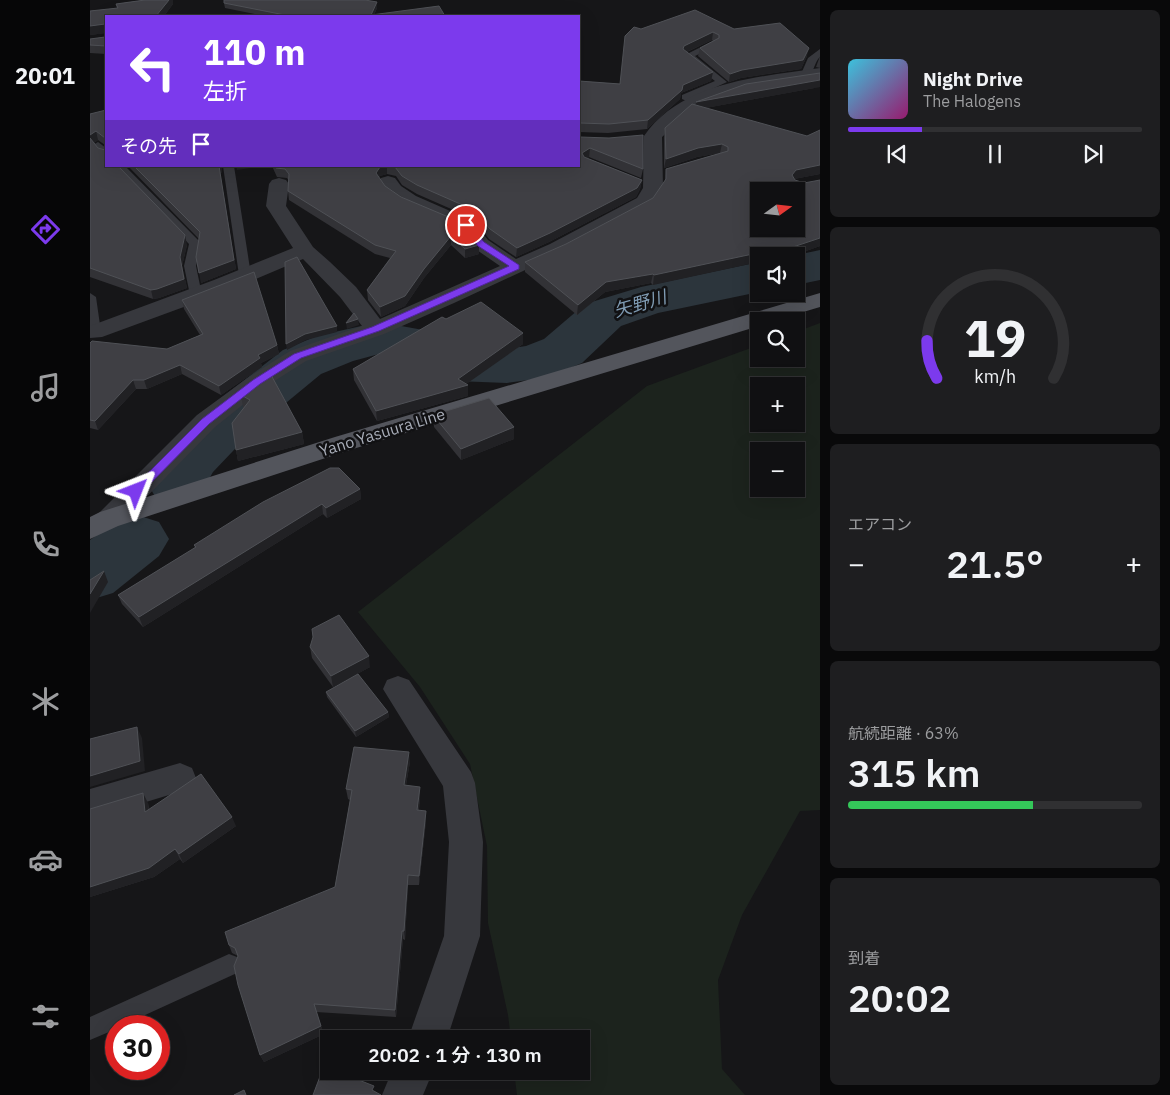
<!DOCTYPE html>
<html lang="ja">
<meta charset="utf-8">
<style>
:root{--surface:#101012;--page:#1e1e20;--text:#f1f3f6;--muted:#9c9d9f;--line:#303032;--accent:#7c3aed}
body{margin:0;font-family:"IBM Plex Sans","Noto Sans JP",sans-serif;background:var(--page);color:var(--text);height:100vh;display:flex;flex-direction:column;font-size:19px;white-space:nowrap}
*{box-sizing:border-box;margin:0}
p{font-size:16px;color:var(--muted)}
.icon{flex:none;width:28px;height:28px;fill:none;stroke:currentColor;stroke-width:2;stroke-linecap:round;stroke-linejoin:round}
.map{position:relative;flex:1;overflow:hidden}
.side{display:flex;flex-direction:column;gap:10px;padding:10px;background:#09090a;width:350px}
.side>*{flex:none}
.banner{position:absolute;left:15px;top:15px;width:475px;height:152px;border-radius:0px;box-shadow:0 5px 20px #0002,0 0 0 1px var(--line);background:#7c3aed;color:#fff;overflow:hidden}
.needle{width:32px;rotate:75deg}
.controls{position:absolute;left:660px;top:182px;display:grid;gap:10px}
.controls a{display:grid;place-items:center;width:55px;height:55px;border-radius:0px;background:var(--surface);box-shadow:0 5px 20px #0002,0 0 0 1px var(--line);font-size:25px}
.speed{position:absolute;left:15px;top:1015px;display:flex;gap:10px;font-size:25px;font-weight:700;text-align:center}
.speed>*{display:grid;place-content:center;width:65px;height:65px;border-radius:50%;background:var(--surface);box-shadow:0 5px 20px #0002,0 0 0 1px var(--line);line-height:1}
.speed .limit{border:8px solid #d22;background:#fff;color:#111}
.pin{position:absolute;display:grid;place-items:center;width:42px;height:42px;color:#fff;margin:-21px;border:2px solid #fff;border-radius:50%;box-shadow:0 1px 5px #0007}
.me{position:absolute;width:55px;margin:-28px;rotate:45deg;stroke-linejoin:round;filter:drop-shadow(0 0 4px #0008)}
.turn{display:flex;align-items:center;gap:18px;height:105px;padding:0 15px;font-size:22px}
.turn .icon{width:65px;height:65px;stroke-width:2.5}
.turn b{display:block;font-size:35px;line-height:42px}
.then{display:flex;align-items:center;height:48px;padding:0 15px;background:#0003;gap:10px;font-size:19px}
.big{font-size:38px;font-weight:600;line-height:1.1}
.side .card{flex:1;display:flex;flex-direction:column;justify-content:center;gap:8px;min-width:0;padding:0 18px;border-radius:8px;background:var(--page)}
.side .dial{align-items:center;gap:0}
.dial svg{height:130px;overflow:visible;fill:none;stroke:var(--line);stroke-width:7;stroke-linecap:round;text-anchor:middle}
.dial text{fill:var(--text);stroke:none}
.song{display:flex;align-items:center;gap:15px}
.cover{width:60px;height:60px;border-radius:8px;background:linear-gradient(135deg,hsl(190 70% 55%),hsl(320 70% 35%))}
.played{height:5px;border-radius:2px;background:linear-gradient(90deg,var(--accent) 25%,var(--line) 25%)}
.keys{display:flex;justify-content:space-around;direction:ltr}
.heat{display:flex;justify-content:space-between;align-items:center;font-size:28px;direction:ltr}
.charge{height:8px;border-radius:4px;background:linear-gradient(90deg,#34c759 63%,var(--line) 0)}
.trip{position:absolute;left:230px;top:1030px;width:270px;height:50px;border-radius:0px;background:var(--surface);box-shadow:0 5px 20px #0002,0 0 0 1px var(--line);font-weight:600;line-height:50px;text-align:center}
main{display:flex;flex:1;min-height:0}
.tab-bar{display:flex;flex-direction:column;width:90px;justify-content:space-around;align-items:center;background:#060607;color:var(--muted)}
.tab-bar .icon{width:35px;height:35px}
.tab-bar .selected{color:var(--accent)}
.tab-bar b{font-size:22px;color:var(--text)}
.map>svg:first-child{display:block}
.green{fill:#1c231d;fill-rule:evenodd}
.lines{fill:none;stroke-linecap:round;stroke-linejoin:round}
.river{fill:#2c353c;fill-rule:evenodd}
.service{fill:#37383d;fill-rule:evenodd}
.minor{fill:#37383d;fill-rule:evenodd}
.primary{fill:#53555c;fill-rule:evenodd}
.wall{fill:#323236;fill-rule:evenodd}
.shaded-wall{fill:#212124}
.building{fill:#3f3f44;stroke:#4f5156;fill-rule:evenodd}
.route{fill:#7c3aed;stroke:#51269a}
.labels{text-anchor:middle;stroke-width:5;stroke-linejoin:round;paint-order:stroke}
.street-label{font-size:16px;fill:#a8adb8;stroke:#111113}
.water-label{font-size:18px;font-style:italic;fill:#7f9bb3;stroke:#111113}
</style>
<main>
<nav class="tab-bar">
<b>20:01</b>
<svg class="icon selected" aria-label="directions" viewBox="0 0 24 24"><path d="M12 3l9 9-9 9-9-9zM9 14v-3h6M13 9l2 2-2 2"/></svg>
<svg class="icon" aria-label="music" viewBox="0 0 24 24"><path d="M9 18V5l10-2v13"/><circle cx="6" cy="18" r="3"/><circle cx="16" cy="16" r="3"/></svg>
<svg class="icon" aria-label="phone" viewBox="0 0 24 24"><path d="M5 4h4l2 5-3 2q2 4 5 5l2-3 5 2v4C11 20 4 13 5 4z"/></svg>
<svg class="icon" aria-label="climate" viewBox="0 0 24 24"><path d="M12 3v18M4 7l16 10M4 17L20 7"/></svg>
<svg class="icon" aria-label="car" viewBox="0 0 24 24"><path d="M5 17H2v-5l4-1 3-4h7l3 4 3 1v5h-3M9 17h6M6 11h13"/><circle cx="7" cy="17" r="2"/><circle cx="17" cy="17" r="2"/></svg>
<svg class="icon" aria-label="filters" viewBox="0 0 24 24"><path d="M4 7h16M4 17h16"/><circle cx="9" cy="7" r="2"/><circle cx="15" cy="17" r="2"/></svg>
</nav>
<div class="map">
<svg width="730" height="1095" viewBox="0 0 730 1095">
<rect width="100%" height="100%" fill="#161618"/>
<path class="green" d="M730,323V810L710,811L652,915L628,980L632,1069L655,1095H427L424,1071H491V1039H421L418,1015L398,923L397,846L380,764L330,687L268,612L557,386L669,345V359H706V332ZM669,386H706V424H669ZM669,451H706V489H669Z"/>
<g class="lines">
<g class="river">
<polygon points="730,250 730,280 706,285 706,256 702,256"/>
<polygon points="669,262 669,292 568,313 531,326 492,363 465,374 446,379 417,383 366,381 347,376 316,359 289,354 263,361 231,374 162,431 123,472 108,498 87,505 66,498 57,483 78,445 122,405 193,350 227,336 289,322 350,333 376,347 417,349 436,346 454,339 495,304 551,287"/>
<polygon points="47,515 69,522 79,539 69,556 23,593 0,600 0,540 25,522"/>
</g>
<g class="service">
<polygon points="621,42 626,45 624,47 605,56 637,82 605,97 610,101 609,103 601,103 592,99 592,95 625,81 593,56"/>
<path d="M730,49V57C724,62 724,75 716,77L713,76L711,74L718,58Z"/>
<polygon points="8,142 16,148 16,157 12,156 3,145"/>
<polygon points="24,166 35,166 111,243 106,266 112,295 111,298 101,298 100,295 94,266 99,244"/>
<polygon points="133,166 144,166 161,275 155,279 149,275"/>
<polygon points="0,293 6,297 11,332 4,336 0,335"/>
<polygon points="139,954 147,957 150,965 147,973 31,1026 26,1026 26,1029 0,1040 0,1017"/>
</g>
<g class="minor">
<path d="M730,68V78L654,90L604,108L572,137L573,188L561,206L474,252L364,303L294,334L216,361L175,387L125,427L28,526L19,529L10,526L6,519L10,512L107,415L159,377L200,351L272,326L250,297L213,259L140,290L12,337L0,338V326L124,280L203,248L176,206L179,184L182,180L189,178L196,180L199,184L196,206L223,247L240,262L266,287L290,319L410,266L384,248L369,229L312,204L297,194L288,182L291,178L298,176L305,178L311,186L326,196L383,221L398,240L426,259L460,244L547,198L553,188L554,136C592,81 670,77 730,68Z"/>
<polygon points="308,676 319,680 381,772 385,783 393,842 390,936 357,1039 318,1039 354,936 359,842 353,786 293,689 297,680"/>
<polygon points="90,763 102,768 106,778 102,788 0,819 0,789"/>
<polygon points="302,1071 343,1071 333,1095 292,1095"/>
</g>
<polygon class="primary" points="730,293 730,307 683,321 669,321 669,326 263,449 28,526 0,539 0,517 10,512 245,437"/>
</g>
<g class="wall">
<polygon points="55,0 83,0 83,4 74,16 16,16 16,54 0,53 0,39 15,37 15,33 0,35 0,11 27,9 26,4"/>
<polygon points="134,3 287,8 284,15 355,16 175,16 135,8"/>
<polygon points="551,29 644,29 717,56 711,69 651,78 639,82 608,56 610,48 623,41 622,40 597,52 623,72 621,81 591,93 590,99 557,129 518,133 489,132 489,81 530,84"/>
<polygon points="730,56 730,68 726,67"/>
<polygon points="730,87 615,108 730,174 704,179 730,246 702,256 669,256 563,285 561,283 515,292 487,315 435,272 435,262 476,244 563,198 575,182 576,169 630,153 607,157 574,168 574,138 575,128 606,105 606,102"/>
<path d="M16,110V166L97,245L92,266L97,288L69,298L63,299L0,277V114ZM8,140L15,145V150L8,148L4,143Z"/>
<polygon points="490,137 553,169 551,178 499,157 497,158 552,180 550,189 546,197 459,242 426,257 399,239 384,219 327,194 312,185 306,176 297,174 290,176 289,178 295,186 389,245 389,254 375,258 361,245 334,278 315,306 291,317 278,300 277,290 300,258 285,254 199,200 198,191 199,181 197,178 187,177 182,166 394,167"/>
<polygon points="38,166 132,166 132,172 130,173 146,269 111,283 109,239"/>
<polygon points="92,300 187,345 189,354 171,363 172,367 131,395 92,374 57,389 46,389 8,430 0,428 0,343 77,349 110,335 94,309"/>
<polygon points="356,319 433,344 376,384 378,396 287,421 264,380 263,369"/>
<polygon points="180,373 212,432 214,444 148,461 146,450 154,408 153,407 151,395"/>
<polygon points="343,415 424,427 424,439 371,460 344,427"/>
<polygon points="270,489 271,499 237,518 233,514 53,627 32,604 28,595 105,548 104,545"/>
<polygon points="220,647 280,667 243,687 222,658"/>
<polygon points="236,692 298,712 299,717 266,737 237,697"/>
<polygon points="320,762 316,785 330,797 329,810 336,821 329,885 318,885 315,940 313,939 306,1017 226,1012 234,1034 174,1062 170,1055 148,956 142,953 139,945 245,887 260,800 258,799 256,789"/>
<polygon points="58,803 59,809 146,826 93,863 90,859 64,877 0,897 0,809"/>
</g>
<g class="shaded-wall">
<polygon points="79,0 83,0 83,4 74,16 66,16"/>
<polygon points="287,2 287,8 283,16 281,15"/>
<polygon points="15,24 16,33 0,35 0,26"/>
<polygon points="623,32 622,40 592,54 594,46"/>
<polygon points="719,48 717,56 711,69 651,78 639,82 640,74"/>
<polygon points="623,72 621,81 591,93 593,85"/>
<polygon points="730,80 730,87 605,110 606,102"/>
<polygon points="592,90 590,99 557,129 558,120"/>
<polygon points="6,131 8,140 1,145 0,141 0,135"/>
<polygon points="632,144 630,153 607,157 574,168 576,159 608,148"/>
<polygon points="500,148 499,157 491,161 492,153"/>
<polygon points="730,165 730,174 704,179 702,175 706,170"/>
<polygon points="129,166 132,166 132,172 130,173 146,269 111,283 109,273"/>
<polygon points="146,166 175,166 147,170"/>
<polygon points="293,166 297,166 297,174 290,176 286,182 286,173 290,167"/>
<polygon points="552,180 550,189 546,197 459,242 426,257 427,248"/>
<polygon points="95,235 97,245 92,266 97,288 69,298 63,299 61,290 90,257"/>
<polygon points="361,236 361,245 334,278 315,306 291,317 290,307 334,269"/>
<polygon points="730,238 730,246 702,256 692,256 694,250"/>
<polygon points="389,245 389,254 375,258 375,249"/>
<polygon points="691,248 689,256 669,256 669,262 563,285 564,275"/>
<polygon points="563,274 561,283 515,292 487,315 488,305 516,282"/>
<polygon points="268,319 269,325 257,329 256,323"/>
<polygon points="247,326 247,332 216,340 197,350 196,344 215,334"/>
<polygon points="433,333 433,344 372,387 378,385 378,396 287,421 286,411 368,379"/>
<polygon points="187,345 189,354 171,363 172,367 131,395 129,386 168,355"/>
<polygon points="90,365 92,374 57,389 54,380"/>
<polygon points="43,380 46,389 8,430 5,421"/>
<polygon points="424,427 424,439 371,460 371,449"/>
<polygon points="212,432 214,444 148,461 146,450"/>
<polygon points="270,489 271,499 237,518 236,508"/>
<polygon points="232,504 233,514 53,627 49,617"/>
<polygon points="14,571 18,582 0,613 0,594"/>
<polygon points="279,656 280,667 243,687 241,676"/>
<polygon points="298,712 299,717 266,737 265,731"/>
<polygon points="47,727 52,738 55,771 0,787 0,776"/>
<polygon points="319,752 320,762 314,795 314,785"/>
<polygon points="330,787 330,797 327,820 327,810"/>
<polygon points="53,793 58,803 60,821 55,812"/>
<polygon points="336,811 336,821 329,885 329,876"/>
<polygon points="142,817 146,826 93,863 89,854"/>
<polygon points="85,849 90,859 64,877 0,897 0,887"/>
<polygon points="318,875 318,885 315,940 314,931"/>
<polygon points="312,931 313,939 306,1017 305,1010"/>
<polygon points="231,1026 234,1034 174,1062 170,1055"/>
</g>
<g class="building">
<polygon points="55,0 79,0 66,16 16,16 16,46 0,45 0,39 15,37 15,24 0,26 0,11 28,8 26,4"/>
<polygon points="134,0 275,0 287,2 281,15 349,6 355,16 200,16 134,3"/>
<polygon points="605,10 644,29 690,23 719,48 713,60 652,70 640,74 610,48 629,38 629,35 623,32 594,46 593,49 623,72 593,85 592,90 558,120 519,124 490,123 489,124 489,81 530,84 535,36 544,27 551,29"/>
<polygon points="730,73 730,80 606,102 656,84"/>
<path d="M602,104L717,136L730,130V165L706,170L702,175L705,180L714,183L730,180V238L694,250L691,248L564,275L563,274L516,282L488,305L435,262L476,244L563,198L576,179V169L638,151V147L632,144L608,148L576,159L575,128ZM669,191H706V229H669Z"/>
<polygon points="16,110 16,166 28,166 95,235 90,257 94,279 67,289 61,290 0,268 0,138 8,148 15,150 15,138 6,131 0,135 0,114"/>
<polygon points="553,135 553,169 500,148 492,153 494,157 552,180 547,188 460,233 427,248 400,229 384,210 327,185 312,176 305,167 301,166 382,166 384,167 395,166 489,166 489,136 490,137 519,138"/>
<polygon points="44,166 129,166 144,260 109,273 106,257 110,232"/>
<polygon points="185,166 293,166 290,167 286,173 295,186 311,197 368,221 383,240 389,245 375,249 361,236 334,269 315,296 290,307 277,290 306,251 285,245 198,191 199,174 195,169 186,168"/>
<polygon points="207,257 247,326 215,334 196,344 195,262"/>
<polygon points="164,272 187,345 168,355 170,358 129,386 90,365 54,380 43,380 5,421 0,420 0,343 2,341 77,349 113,334 92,300"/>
<polygon points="391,302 433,333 368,379 378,385 286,411 263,369 352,317 356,319"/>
<polygon points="264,313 268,319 256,323"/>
<polygon points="180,373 212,432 146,450 142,423 160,400 151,395"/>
<polygon points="399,398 424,427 371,449 343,415"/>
<polygon points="240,468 249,468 270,489 236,508 232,504 49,617 28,595 106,547 104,545 173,502"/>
<polygon points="14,571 0,594 0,580"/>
<polygon points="249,615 279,656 241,676 220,647 223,637 222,629"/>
<polygon points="268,674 298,712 265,731 236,692"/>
<polygon points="47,727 50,761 0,776 0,739"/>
<polygon points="264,747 319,752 314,785 330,787 327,810 336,811 329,876 318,875 314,931 312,931 305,1010 224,1004 231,1026 170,1055 148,985 144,966 148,956 145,948 139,945 135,932 245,887 262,790 256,789"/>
<polygon points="111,774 142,817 89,854 85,849 59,868 0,887 0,809 53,793 55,812"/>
<polygon points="234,1066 239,1068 239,1071 246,1071 284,1086 282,1090 291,1095 223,1095"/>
<polygon points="154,1090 156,1095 144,1095"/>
</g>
<polygon class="route" points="373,223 379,223 394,242 429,265 429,269 289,331 211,358 170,384 119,424 50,494 43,494 41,491 43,488 112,419 163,380 204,354 282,327 419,266 388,246 372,225"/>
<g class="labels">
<g class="street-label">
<text transform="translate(292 432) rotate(-17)" y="6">Yano Yasuura Line</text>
</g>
<g class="water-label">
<text transform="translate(550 304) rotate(-16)" y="6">矢野川</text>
</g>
</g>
</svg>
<div class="controls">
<a><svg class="needle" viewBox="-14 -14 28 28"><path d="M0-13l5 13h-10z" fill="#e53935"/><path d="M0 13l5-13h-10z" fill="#9c9d9f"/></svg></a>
<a><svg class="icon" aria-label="sound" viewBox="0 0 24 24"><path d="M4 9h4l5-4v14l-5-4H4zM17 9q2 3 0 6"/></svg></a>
<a><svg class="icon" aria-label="search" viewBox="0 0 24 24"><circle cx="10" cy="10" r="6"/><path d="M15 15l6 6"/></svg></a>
<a>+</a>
<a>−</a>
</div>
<div class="speed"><div class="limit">30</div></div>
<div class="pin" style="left:376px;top:225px;background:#d93025"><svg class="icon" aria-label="arrive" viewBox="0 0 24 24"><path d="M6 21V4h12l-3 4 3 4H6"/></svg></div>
<svg class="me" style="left:46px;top:491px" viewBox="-20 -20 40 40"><path d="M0-17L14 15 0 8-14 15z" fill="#7c3aed" stroke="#fff" stroke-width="4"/></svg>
<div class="trip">20:02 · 1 分 · 130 m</div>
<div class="banner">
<div class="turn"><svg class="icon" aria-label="left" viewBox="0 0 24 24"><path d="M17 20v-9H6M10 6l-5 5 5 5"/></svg><div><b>110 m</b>左折</div></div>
<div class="then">その先<svg class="icon" aria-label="arrive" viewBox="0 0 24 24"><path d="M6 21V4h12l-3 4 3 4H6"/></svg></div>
</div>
</div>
<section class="side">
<div class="card">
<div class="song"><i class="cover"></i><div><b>Night Drive</b><p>The Halogens</p></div></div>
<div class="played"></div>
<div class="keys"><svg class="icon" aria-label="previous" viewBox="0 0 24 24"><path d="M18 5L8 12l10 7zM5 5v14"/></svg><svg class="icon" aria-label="pause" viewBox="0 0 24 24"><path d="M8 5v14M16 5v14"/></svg><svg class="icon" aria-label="next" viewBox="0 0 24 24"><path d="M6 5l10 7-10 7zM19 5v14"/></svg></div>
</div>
<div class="card dial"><svg viewBox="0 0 100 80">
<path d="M14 69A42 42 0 1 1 86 69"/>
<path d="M14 69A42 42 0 0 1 8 46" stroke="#7c3aed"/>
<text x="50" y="56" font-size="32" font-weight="700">19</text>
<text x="50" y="72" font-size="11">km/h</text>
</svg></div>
<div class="card"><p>エアコン</p>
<div class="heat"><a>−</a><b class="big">21.5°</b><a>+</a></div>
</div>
<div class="card"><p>航続距離 · 63%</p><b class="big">315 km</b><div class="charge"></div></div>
<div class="card"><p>到着</p><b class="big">20:02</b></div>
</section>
</main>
